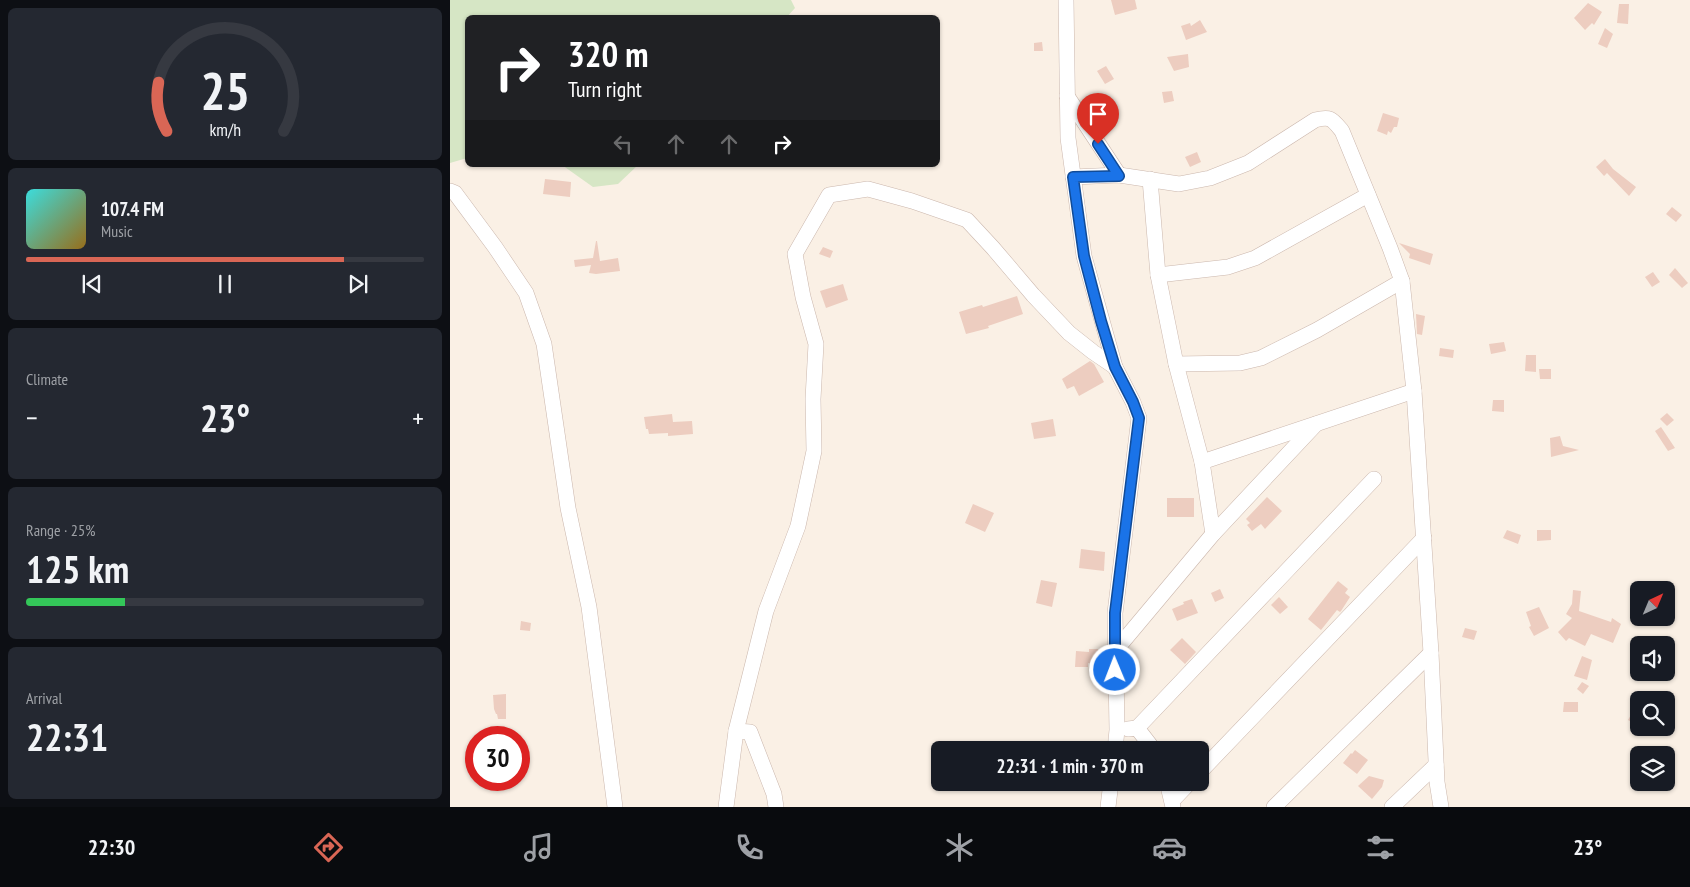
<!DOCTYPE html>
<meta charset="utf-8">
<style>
:root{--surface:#171b24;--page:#242831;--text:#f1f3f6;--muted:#9ea1a6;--line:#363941;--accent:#d96655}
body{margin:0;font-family:"PT Sans Narrow",sans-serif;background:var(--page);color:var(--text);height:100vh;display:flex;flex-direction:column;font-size:19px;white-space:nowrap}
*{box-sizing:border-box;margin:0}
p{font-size:16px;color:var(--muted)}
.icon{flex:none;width:28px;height:28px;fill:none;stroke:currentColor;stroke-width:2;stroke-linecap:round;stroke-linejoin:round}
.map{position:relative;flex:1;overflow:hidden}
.drawer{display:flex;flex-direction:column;gap:8px;padding:8px;background:#0d0f14;width:450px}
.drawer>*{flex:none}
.guide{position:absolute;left:15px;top:15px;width:475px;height:152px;border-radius:8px;box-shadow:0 1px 4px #0004;background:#202124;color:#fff;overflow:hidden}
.needle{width:32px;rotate:44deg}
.buttons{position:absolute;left:1180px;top:581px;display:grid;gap:10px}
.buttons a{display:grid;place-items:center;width:45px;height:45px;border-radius:8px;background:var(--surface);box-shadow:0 1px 4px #0004;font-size:25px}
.speed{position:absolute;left:15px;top:726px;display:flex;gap:10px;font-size:25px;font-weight:700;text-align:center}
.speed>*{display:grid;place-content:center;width:65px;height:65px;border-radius:50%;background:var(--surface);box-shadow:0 1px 4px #0004;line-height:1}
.speed .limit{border:8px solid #d22;background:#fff;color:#111}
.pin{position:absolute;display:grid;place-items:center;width:42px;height:42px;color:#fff;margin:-51px -21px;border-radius:50% 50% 50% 0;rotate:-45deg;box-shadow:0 0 5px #0007}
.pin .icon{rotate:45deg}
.me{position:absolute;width:55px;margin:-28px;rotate:359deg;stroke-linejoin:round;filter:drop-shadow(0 0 4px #0008)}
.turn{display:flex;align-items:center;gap:18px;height:105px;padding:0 20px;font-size:22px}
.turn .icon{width:65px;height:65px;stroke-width:2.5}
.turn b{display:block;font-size:35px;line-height:42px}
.lanes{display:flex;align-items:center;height:48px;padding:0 20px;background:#0003;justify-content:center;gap:25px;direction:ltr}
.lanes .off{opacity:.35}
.big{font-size:38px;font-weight:700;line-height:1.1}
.drawer .widget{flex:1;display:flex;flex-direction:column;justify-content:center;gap:8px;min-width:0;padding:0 18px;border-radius:8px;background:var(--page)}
.drawer .dial{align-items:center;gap:0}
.dial svg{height:130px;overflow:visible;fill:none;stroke:var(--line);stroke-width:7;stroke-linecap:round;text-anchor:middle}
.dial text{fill:var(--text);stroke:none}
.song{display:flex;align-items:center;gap:15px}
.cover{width:60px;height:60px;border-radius:8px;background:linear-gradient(135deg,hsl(180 70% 55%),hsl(40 70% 35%))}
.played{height:5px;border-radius:2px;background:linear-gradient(90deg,var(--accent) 80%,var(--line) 80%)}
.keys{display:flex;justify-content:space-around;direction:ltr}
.heat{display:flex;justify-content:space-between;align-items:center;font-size:28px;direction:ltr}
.charge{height:8px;border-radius:4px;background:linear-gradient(90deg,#34c759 25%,var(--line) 0)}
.trip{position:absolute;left:481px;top:741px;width:278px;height:50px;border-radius:8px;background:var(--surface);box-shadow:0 1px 4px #0004;font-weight:700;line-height:50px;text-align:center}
.dock{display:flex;height:80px;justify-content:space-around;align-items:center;background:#090b0e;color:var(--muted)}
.dock .icon{width:35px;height:35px}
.dock .current{color:var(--accent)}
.dock b{font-size:22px;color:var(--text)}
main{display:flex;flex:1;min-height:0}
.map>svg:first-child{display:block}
.green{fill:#d6e6c5}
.building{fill:#edcdc0}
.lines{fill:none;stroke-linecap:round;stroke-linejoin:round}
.minor-casing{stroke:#cbb7ad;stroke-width:16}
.minor{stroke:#fff;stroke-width:15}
.route-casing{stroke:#114b97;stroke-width:12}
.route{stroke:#1a73e8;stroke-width:9}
</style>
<main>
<section class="drawer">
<div class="widget dial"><svg viewBox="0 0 100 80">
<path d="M14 69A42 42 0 1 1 86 69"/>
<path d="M14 69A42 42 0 0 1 9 39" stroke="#d96655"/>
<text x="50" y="56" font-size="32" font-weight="700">25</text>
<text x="50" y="72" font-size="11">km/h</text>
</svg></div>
<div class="widget">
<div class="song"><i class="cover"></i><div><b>107.4 FM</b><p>Music</p></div></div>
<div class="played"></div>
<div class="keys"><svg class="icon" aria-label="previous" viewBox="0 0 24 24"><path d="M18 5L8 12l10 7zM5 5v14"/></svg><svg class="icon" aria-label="pause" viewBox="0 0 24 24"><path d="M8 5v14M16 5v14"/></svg><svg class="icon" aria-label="next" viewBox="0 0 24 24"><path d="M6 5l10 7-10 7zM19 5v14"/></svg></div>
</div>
<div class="widget"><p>Climate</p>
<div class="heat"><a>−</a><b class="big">23°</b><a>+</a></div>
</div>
<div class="widget"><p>Range · 25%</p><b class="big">125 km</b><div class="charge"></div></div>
<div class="widget"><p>Arrival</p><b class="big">22:31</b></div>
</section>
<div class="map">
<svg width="1240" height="807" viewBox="0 0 1240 807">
<rect width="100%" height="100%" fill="#faf0e5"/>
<g class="green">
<polygon points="0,0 341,0 345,8 336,18 18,18 17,158 0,163"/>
<polygon points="112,165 188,165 168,184 143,187"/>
</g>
<g class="building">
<polygon points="661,0 685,0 687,9 665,15"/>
<polygon points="1138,3 1152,12 1144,25 1142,23 1135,30 1124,18"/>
<polygon points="1169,4 1179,4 1178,24 1167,23"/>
<polygon points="750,20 757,32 736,40 731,26 740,23 741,26"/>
<polygon points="1155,28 1163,34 1157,48 1148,44"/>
<polygon points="592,42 593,51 584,51 584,43"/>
<polygon points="738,54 739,67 724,71 717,57"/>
<polygon points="656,66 664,79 655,84 647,71"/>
<polygon points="722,91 724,101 714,103 712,92"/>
<polygon points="933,113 949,118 947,127 944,127 941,133 938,131 937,135 927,131"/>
<polygon points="747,152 751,162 740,167 735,157"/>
<polygon points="1155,159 1163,169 1186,187 1179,196 1157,173 1154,176 1146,167"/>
<polygon points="95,179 121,182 120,197 93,194"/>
<polygon points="1222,207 1232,215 1226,222 1216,214"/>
<polygon points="146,241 147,241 150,261 168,258 170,271 146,274 139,273 141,265 125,267 124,260 143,258"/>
<polygon points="949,243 983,254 980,265 959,258 960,254"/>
<polygon points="373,247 383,251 380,258 369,254"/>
<polygon points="1225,268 1238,283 1232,288 1219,275"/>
<polygon points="1203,272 1210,282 1202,287 1195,277"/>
<polygon points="393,284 398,300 376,308 370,291"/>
<polygon points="567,296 573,314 538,326 539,328 516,334 509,312 532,305 533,307"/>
<polygon points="966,314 975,316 972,335 967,334"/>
<polygon points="1054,342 1056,351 1041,354 1039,344"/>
<polygon points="990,348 1004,350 1003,358 989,356"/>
<polygon points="1076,355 1086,355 1086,372 1075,371"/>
<polygon points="640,361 644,364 654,382 629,396 624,386 617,389 612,379"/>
<polygon points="1089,369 1101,369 1101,379 1090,379"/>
<polygon points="1043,400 1054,400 1054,412 1042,411"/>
<polygon points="1217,413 1224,420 1217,426 1210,419"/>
<polygon points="222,414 223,422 242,421 243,434 218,436 218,433 199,434 198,429 196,429 194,417"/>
<polygon points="603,419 606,436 584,439 581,423"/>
<polygon points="1211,427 1225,448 1218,451 1205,431"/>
<polygon points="1110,436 1113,446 1129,450 1101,457 1100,438"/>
<polygon points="817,497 832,511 815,529 811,524 802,531 797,525 800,523 796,519"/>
<rect x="717" y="498" width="27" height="19"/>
<polygon points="523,504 544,513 535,532 515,523"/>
<polygon points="1057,530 1071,535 1068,544 1053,538"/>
<polygon points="1087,530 1101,530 1101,540 1087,541"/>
<polygon points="631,549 655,552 654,571 629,568"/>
<polygon points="591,580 607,583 602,607 586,603"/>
<polygon points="888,581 898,589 895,593 900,597 891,611 890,612 887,610 871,630 858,619"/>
<polygon points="770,589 774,598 765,602 761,593"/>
<polygon points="1123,590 1131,591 1129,611 1161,622 1162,618 1171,624 1163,643 1141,634 1135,646 1119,638 1116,641 1108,632 1122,618 1116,614 1122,604"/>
<polygon points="829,597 838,607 830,614 821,605"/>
<polygon points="742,599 748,613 727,621 722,609 734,604 733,602"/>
<polygon points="1089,607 1099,628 1084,636 1079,627 1081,626 1076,612"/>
<polygon points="71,621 81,623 80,631 70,630"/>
<polygon points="1015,628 1027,631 1024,640 1012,637"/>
<polygon points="732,638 746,652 735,664 720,650"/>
<polygon points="639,649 648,649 648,664 638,663 638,667 625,667 626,651 639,652"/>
<polygon points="1132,656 1142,660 1137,680 1124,676"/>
<polygon points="1132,682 1139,686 1133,694 1127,689"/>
<polygon points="56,694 56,719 48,719 47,714 46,714 44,709 43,695"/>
<polygon points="1114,702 1128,702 1128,712 1113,712"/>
<polygon points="1183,711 1189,714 1189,726 1178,720"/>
<polygon points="905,750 918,760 907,774 893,763 901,753 902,754"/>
<polygon points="919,776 934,780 932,787 922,799 908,786"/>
</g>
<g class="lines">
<defs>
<g id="minor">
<polyline points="616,0 618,138 634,256 665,367 683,402 689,418 665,613 667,730 665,750"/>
<polyline points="617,96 669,175"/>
<path d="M623,177L669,175L729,184L760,178L798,163L865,120C881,116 882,119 892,131L940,248L952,281L964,391L981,653L987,782L991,807"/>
<polyline points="700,179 708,275 726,364 752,462 763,534"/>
<polyline points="0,191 5,193 45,247 76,293 94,344 118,508 139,607 165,807"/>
<polyline points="708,275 778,267 805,258 918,195"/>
<polyline points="726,364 790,363 811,358 867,330 952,281"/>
<polyline points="752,462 964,391"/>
<polyline points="665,651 763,534 866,424"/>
<polyline points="687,728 924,479"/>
<polyline points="678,729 687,728 704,750"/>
<polyline points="286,731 300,732 324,794 326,807"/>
<polyline points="750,772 974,538"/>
<polyline points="717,782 723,807"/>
<polyline points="722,801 740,782"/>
<polyline points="276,807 286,731 316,611 348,526 364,451 363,399 366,344 353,297 345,254 379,195 418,189 462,201 517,220 543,248 583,295 619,333 643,352 665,367"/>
<polyline points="658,807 661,782"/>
<polyline points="824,807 981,653"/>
<polyline points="942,807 986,765"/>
</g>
</defs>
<use href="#minor" class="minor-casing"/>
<use href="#minor" class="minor"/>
</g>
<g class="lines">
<defs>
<polyline id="route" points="648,144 669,176 623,177 634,256 651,321 665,367 683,402 689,418 665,613 665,670"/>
</defs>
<use href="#route" class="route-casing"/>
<use href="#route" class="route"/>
</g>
</svg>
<div class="buttons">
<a><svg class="needle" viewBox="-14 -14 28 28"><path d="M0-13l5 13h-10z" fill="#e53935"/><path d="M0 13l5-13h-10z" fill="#9ea1a6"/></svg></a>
<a><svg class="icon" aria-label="sound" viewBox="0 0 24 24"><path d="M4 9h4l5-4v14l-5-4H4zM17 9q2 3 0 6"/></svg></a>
<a><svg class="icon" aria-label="search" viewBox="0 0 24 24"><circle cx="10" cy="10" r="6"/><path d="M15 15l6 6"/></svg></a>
<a><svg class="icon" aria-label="layers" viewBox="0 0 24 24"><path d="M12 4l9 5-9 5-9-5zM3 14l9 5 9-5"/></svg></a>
</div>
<div class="speed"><div class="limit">30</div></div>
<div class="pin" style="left:648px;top:144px;background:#d93025"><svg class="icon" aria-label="arrive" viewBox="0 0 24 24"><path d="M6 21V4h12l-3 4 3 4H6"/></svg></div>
<svg class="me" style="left:665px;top:670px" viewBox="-20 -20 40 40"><circle r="17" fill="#1a73e8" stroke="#fff" stroke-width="3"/><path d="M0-11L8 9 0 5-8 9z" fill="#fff"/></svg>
<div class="trip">22:31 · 1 min · 370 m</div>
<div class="guide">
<div class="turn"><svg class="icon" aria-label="right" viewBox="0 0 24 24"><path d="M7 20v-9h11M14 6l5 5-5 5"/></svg><div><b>320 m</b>Turn right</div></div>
<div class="lanes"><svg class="icon off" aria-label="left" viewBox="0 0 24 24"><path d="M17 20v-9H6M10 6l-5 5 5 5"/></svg><svg class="icon off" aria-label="ahead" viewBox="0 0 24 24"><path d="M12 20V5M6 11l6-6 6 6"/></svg><svg class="icon off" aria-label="ahead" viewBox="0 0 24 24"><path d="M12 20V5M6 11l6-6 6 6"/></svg><svg class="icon" aria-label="right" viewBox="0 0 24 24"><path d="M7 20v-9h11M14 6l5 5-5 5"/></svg></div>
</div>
</div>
</main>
<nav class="dock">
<b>22:30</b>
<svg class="icon current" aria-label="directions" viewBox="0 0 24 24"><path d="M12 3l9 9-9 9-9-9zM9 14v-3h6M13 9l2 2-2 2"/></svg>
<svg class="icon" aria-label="music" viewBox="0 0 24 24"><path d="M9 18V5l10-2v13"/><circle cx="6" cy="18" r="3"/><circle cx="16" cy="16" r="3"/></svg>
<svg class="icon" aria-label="phone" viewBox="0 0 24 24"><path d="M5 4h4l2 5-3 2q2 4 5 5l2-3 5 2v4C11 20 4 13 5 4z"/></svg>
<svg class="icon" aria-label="climate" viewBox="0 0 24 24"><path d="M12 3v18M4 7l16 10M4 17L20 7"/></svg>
<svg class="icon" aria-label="car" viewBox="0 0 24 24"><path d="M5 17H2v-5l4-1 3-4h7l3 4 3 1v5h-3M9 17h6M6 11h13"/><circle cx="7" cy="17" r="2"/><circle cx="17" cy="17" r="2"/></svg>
<svg class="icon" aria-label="filters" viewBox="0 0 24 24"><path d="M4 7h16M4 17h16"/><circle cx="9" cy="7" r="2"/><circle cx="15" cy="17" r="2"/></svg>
<b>23°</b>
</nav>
